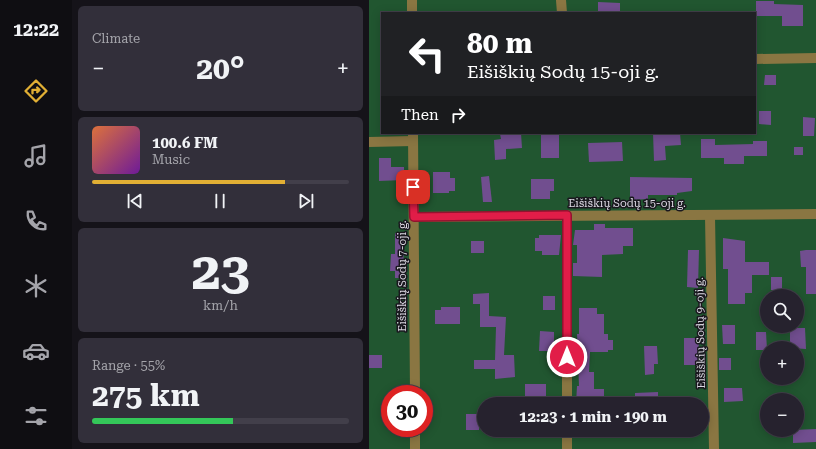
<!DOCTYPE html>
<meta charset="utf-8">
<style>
:root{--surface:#26222e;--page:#322f3a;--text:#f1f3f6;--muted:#a4a4aa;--line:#423f4a;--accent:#e1af34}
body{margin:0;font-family:"Roboto Serif",serif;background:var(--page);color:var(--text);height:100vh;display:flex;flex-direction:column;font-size:15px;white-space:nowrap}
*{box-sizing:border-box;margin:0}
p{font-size:13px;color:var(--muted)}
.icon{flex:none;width:22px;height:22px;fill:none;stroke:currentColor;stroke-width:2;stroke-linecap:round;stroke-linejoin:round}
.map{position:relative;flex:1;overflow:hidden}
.panel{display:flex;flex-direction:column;gap:6px;padding:6px;background:#151319;width:297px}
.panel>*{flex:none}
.top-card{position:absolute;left:12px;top:12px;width:375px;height:122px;border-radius:0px;box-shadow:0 2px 10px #0003,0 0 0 1px var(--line);background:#202124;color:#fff;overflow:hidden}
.tools{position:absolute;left:391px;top:289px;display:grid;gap:8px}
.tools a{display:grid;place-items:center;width:44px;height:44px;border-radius:50%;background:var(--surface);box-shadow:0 2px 10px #0003,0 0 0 1px var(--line);font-size:20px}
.speed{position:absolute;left:12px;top:385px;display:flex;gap:8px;font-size:20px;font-weight:700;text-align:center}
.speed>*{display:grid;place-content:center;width:52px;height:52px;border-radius:50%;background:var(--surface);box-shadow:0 2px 10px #0003,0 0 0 1px var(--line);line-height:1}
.speed .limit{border:6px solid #d22;background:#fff;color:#111}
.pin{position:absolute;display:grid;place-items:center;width:34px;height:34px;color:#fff;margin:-17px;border-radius:8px;box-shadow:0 2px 6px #0006}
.me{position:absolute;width:44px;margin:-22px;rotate:0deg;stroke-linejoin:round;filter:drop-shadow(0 0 3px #0008)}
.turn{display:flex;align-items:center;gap:14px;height:84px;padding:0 20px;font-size:18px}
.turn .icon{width:52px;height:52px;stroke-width:2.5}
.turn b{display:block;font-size:28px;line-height:34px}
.then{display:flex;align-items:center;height:38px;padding:0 20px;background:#0003;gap:8px;font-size:15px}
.big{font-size:30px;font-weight:700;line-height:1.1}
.panel .tile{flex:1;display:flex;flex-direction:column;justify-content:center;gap:6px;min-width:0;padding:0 14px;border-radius:6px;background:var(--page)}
.panel .dial{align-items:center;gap:0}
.dial b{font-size:52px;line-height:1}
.song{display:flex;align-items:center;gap:12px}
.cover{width:48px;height:48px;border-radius:6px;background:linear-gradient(135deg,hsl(20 70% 55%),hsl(280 70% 35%))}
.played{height:4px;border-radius:2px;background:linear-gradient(90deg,var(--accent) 75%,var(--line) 75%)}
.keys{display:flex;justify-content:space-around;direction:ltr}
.heat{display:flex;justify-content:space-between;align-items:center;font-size:22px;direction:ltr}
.charge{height:6px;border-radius:3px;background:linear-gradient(90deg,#34c759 55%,var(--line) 0)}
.trip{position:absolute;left:108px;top:397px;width:232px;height:40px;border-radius:20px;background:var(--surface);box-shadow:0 2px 10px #0003,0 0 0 1px var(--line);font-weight:700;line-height:40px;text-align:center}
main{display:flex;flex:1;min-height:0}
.dock{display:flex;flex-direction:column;width:72px;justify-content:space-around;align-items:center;background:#0f0e12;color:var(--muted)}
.dock .icon{width:28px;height:28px}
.dock .active{color:var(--accent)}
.dock b{font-size:18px;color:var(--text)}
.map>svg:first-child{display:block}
.green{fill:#215630;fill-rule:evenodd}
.building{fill:#714e8f}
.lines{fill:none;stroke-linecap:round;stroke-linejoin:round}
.minor{stroke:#8a7642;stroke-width:10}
.route-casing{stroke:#92132f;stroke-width:10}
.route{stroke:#e11d48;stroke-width:7}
.labels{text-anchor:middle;stroke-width:3;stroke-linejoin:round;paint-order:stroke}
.street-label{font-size:11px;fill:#dbd8e2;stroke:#19171e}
</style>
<main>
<nav class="dock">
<b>12:22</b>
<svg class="icon active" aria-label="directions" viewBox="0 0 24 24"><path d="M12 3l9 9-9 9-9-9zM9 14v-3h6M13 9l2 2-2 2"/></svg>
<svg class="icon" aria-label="music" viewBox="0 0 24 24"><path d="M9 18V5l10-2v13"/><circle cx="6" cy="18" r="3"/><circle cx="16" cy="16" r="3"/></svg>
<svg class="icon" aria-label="phone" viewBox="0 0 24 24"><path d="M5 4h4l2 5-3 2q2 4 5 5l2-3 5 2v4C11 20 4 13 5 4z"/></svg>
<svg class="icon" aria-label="climate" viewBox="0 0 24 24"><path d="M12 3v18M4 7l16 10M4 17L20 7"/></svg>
<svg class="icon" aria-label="car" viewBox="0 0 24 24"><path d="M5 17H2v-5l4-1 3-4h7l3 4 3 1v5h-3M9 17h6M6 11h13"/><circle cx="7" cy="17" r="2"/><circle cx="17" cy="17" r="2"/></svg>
<svg class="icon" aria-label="filters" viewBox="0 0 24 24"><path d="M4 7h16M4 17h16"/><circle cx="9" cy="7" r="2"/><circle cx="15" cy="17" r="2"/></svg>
</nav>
<section class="panel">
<div class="tile"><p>Climate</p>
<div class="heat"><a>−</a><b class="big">20°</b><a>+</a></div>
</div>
<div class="tile">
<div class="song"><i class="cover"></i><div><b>100.6 FM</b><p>Music</p></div></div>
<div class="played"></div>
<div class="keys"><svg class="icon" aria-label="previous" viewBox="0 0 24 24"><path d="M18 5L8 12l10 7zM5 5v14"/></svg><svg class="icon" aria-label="pause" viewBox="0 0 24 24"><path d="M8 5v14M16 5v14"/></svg><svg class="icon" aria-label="next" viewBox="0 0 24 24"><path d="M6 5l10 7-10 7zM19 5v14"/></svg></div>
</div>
<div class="tile dial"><b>23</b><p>km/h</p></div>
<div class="tile"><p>Range · 55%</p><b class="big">275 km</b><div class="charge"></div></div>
</section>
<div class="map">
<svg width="447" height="449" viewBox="0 0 447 449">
<rect width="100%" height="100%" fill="#322d3d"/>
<path class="green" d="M0,0H447V449H0ZM13,13H386V133H13ZM398,296H428V326H398ZM398,348H428V378H398ZM21,394H55V428H21ZM398,400H428V430H398ZM115,404H333V430H115Z"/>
<g class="building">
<polygon points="387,1 405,1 405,4 434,5 434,26 413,26 413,16 387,16"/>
<polygon points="229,2 251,3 251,13 229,13"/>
<polygon points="396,75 407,75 407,85 395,85"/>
<polygon points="390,111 402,111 402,125 390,124"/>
<polygon points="434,117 446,118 445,136 434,136"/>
<polygon points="152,133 153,148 137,149 137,159 126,160 125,140 132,139 131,134"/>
<rect x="172" y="133" width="18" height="25"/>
<polygon points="284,133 311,133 312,145 296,146 297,160 285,161"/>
<polygon points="332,139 346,139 346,145 384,144 384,141 398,141 398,156 375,156 375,164 355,164 355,158 332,158"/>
<polygon points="253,142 254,161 220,162 219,143"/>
<rect x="425" y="147" width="9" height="8"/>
<polygon points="10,158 22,158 22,167 35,167 35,180 10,181"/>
<polygon points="64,172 81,172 81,178 86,178 86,191 80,191 80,193 64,193"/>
<polygon points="120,176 123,202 114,202 112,177"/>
<polygon points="261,177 323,178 323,191 308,193 308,195 279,195 279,199 261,200"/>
<polygon points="162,179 185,179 185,191 181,191 181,199 162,199"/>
<polygon points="225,224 236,224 236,228 264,228 264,246 254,246 254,254 233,255 233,277 204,276 204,263 208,263 208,245 204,245 206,230 225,230"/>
<polygon points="26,233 35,233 34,278 26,278 26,271 21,271 22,254 26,254"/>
<polygon points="170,235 192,235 190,255 173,255 173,251 166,251 166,238 170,238"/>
<polygon points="354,238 376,241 376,262 400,262 400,275 383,275 383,293 376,293 376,304 359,304 359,269 354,269"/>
<rect x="102" y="241" width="13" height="12"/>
<polygon points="319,250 330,250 329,288 318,287"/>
<polygon points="437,250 447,250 447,294 437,294 437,267 432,267 431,251"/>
<rect x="402" y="277" width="11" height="13"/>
<polygon points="120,293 120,316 137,317 135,355 145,355 146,377 126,379 126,369 105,369 105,360 126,360 127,327 111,327 111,304 104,304 104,294"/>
<rect x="174" y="296" width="12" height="14"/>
<polygon points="72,307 91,307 91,324 66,324 66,310 72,310"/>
<polygon points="210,308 228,308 228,314 235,314 235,334 239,334 239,340 244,340 244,350 239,350 239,352 221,352 220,372 225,372 225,389 235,389 235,404 207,404 208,386 210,386 208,334 210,334"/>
<polygon points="353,325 366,325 366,344 354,344"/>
<polygon points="421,328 436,328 437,349 421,348"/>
<polygon points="171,331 185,332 185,351 170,351"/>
<polygon points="387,332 397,332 398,350 387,350"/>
<polygon points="315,338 330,338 329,365 315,365"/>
<polygon points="275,346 288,346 289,364 285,364 285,374 276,375"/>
<rect x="0" y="355" width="13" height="13"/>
<rect x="350" y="358" width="12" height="12"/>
<rect x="156" y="384" width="21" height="20"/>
<polygon points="355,388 373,388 374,401 355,402"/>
<polygon points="289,392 289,404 266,402 266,393"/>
<rect x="97" y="414" width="13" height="16"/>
<polygon points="447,429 447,442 424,443 424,430"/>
</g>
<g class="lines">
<g class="minor">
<polyline points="43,0 43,13"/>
<polyline points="192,0 193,13"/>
<polyline points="386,59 447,58"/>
<polyline points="44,133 46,394"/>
<polyline points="0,142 44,141"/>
<polyline points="198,215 198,404"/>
<polyline points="341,216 345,449"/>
<polyline points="45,217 447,214"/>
<polyline points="46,428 46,449"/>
<polyline points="198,430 198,449"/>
</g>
</g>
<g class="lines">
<defs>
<polyline id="route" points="44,187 45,217 198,215 198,357"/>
</defs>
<use href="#route" class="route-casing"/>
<use href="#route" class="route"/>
</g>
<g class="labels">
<g class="street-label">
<text x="258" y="207">Eišiškių Sodų 15-oji g.</text>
<text transform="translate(33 276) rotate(-90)" y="4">Eišiškių Sodų 7-oji g.</text>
<text transform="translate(331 333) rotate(-91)" y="4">Eišiškių Sodų 9-oji g.</text>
</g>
</g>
</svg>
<div class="tools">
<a><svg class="icon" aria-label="search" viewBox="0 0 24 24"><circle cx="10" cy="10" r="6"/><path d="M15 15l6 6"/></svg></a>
<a>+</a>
<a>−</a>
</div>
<div class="speed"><div class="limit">30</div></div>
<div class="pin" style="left:44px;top:187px;background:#d93025"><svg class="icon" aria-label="arrive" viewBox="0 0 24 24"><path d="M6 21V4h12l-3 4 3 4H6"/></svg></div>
<svg class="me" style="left:198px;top:357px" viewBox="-20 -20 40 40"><circle r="17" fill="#e11d48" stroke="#fff" stroke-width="3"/><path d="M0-11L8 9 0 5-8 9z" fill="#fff"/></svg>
<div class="trip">12:23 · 1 min · 190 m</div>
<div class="top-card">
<div class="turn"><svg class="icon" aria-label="left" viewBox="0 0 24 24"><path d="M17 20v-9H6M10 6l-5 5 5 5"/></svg><div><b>80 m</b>Eišiškių Sodų 15-oji g.</div></div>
<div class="then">Then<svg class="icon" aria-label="right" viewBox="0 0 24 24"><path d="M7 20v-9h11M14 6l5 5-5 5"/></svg></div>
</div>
</div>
</main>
